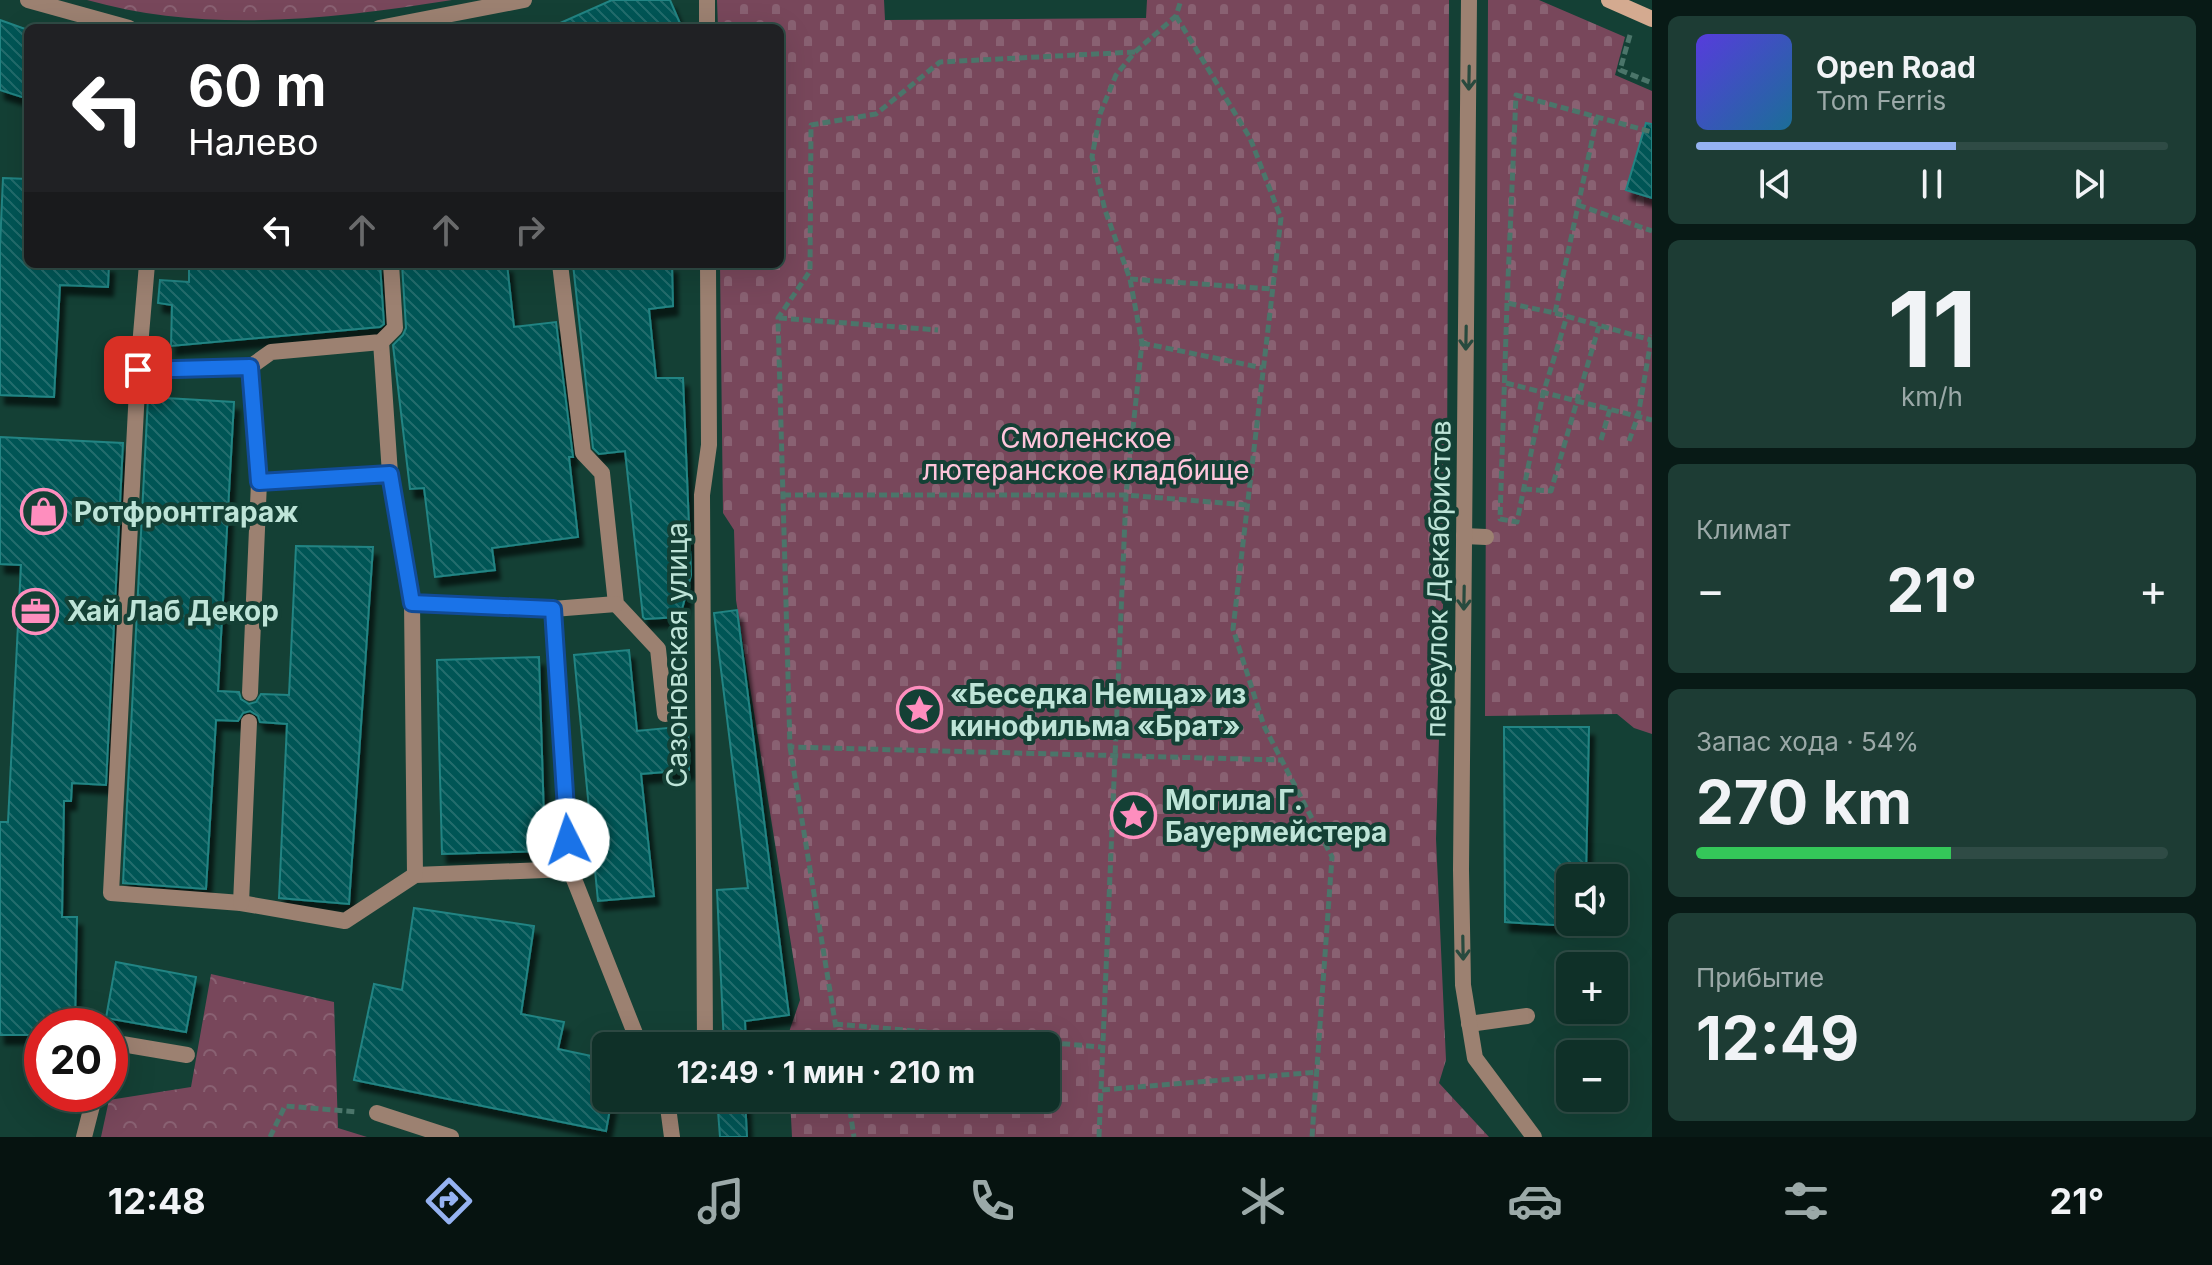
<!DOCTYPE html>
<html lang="ru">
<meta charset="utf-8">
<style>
:root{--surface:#0f3028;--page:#1d3c34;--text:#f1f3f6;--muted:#9ba9a8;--line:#2f4b45;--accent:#95b2f1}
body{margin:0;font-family:Inter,sans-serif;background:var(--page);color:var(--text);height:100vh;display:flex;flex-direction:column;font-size:30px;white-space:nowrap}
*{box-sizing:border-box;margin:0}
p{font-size:26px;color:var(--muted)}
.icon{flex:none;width:44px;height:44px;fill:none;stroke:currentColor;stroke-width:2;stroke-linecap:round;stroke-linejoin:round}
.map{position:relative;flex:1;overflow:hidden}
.side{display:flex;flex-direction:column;gap:16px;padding:16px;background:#081a16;width:560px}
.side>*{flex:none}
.hud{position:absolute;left:24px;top:24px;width:760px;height:244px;border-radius:12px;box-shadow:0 8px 32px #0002,0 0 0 2px var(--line);background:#202124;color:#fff;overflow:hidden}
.fabs{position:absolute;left:1556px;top:864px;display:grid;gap:16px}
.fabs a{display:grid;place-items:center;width:72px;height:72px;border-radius:12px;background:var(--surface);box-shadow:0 8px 32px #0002,0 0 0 2px var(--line);font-size:40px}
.speed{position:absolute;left:24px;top:1008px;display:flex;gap:16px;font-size:40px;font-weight:700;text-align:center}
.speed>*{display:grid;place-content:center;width:104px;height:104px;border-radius:50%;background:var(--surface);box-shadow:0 8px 32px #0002,0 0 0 2px var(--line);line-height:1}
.speed .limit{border:12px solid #d22;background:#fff;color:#111}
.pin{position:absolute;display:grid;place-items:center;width:68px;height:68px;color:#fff;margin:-34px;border-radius:16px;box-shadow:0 4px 12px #0006}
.me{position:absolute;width:88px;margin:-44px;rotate:356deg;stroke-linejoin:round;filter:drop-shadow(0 0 6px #0008)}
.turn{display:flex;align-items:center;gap:28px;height:168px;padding:0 32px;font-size:36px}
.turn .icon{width:104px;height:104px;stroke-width:2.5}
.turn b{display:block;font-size:56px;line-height:68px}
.lanes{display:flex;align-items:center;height:76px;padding:0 32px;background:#0003;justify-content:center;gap:40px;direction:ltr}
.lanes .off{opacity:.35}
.big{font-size:60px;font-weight:700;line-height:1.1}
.side .tile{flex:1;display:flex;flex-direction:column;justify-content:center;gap:12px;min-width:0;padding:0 28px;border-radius:12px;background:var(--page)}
.side .dial{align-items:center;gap:0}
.dial b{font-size:104px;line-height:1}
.song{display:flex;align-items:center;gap:24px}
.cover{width:96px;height:96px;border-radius:12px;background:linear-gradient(135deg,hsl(250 70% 55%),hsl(200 70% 35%))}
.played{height:8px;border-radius:4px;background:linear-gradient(90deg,var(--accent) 55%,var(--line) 55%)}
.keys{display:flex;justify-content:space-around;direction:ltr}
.heat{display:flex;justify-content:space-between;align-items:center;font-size:44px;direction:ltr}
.charge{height:12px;border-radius:6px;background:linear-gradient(90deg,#34c759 54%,var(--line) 0)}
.trip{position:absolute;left:592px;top:1032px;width:468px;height:80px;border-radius:12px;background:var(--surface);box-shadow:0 8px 32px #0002,0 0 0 2px var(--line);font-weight:700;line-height:80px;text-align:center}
.tab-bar{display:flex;height:128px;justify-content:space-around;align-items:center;background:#061310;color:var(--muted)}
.tab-bar .icon{width:56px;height:56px}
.tab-bar .on{color:var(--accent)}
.tab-bar b{font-size:36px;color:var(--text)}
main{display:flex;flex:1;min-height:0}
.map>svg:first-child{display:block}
.forest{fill:url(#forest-crowns)}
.cemetery{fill:url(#cemetery-stones)}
.building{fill:url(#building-back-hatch);stroke:#218483;stroke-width:2;filter:url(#shadow)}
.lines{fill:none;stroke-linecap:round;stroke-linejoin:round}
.path{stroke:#4b756a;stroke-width:5;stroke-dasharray:8 4;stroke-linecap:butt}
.lane{stroke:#9c8171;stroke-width:16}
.street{stroke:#9c8171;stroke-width:16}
.secondary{stroke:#d4aa90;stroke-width:16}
.oneway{stroke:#284a3e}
.route-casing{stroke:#114b97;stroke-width:20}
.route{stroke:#1a73e8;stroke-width:14}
.labels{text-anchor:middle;stroke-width:8;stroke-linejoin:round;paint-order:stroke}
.park-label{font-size:28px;fill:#ffc5db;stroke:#144035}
.poi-label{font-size:28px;font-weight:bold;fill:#bee4d8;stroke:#144035;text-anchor:start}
.street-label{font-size:28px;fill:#bee4d8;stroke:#144035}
</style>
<main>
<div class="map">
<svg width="1652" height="1137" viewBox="0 0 1652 1137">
<defs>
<pattern id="forest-crowns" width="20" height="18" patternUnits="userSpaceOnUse" patternTransform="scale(2)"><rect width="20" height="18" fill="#78475b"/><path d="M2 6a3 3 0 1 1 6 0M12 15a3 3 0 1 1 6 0" fill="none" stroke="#896172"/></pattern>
<pattern id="cemetery-stones" width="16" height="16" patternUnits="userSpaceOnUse" patternTransform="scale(2)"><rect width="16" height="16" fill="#78475b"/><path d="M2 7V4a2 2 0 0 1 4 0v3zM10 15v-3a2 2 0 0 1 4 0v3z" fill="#896172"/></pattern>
<pattern id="building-back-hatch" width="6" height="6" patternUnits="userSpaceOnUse" patternTransform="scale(2)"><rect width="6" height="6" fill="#015555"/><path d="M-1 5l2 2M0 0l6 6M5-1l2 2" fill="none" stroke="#246d6d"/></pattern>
<filter id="shadow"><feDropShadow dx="5" dy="9" stdDeviation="2" flood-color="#0009"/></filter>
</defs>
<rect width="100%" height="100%" fill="#144035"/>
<g class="forest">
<path d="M87,0H452C331,19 208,34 87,0Z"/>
<polygon points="211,974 334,1002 338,1128 367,1137 101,1137 109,1100 191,1087"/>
</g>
<g class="cemetery">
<polygon points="717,0 884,0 885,20 1146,18 1147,0 1449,0 1447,472 1436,839 1446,1060 1439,1083 1489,1137 792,1137 790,1098 1046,1098 1046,1046 788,1046 788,1035 800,1000 736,600 734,530 723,513 720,264 780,264 780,28 718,28"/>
<polygon points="1488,0 1539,0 1625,37 1615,75 1652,91 1652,734 1634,728 1617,714 1485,716"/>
</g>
<g class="building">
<polygon points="612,0 670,0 682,28 549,28"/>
<polygon points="0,20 28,30 28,99 0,90"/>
<polygon points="1646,123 1652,124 1652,198 1626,190"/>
<polygon points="3,178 28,179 28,264 109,264 108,287 60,285 54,397 0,395 0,246"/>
<polygon points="189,264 380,264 384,324 380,327 171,346 172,305 158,303 160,280 189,282"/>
<polygon points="402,264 507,264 514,327 556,322 573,457 569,457 578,537 492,548 495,570 435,577 424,488 410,489 393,345 403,335 406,328"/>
<polygon points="573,264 672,264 673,306 649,309 656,378 683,378 691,575 680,617 645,619 643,617 625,451 599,454 593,448"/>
<polygon points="148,397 234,402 218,691 239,692 241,699 249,704 256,702 261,694 289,695 296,546 373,547 349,904 279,898 287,724 260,722 258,716 250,711 243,713 238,721 216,720 206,889 123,883"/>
<polygon points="0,437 123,443 106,785 72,783 71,801 64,801 62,917 77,917 75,1026 42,1026 42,1035 0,1035 0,822 8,822 21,565 0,564"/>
<polygon points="737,610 789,1015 745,1021 746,1046 724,1046 717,890 748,888 714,613"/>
<polygon points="629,650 637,731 688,726 689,770 641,774 654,896 598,901 574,655"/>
<polygon points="539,657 545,851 442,854 437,660"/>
<polygon points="1504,727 1589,727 1586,878 1570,878 1570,926 1505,922"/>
<polygon points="414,908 534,926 521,1014 564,1022 558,1049 606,1059 606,1098 612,1098 606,1131 354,1080 374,984 402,990"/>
<polygon points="116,962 196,977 186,1032 106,1018"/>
<polygon points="717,1098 745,1098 747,1137 720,1137"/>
</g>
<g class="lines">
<g class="path">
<polyline points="1176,16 1250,138 1281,218 1233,629 1264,726 1332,857 1312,1137"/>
<polyline points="1630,35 1620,70 1652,83"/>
<polyline points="1135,52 940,62 876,114 811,125 810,271 778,318 790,747 1281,760"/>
<polyline points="1597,117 1555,313 1507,303 1516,95 1652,132"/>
<polyline points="1578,205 1652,231"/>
<polyline points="1130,279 1272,289"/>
<polyline points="1507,303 1500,519 1517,522 1543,394 1567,316"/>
<polyline points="1555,313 1651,340"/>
<polyline points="779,318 938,330"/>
<polyline points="1142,343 1263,368"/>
<polyline points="1506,383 1577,401 1599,326"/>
<polyline points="1601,440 1610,409"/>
<polyline points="1629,441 1638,416 1652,335"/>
<polyline points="1524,489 1551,491 1577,401 1652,420"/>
<polyline points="783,495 1126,495 1247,505"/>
<polyline points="790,747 839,1046"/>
<polyline points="835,1024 1101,1047"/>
<polyline points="1102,1090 1318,1072"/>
<polyline points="848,1098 854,1137"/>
<polyline points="270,1137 285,1106 358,1112"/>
<polyline points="1099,1137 1126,495 1142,343 1130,279 1105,210 1092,157 1100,114 1116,75 1135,52 1176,16 1181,0"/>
</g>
<g class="lane">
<polyline points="147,264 138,370 111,893 241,903 345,921 415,875 570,869"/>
<polyline points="560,264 583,453 602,473 616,604 658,649 665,714"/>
<polyline points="381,342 390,474 412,603 553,609 616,604"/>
<polyline points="250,367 259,482"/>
<polyline points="138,370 250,367 271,352 381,342 395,328 391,264"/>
<polyline points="1464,536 1486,537"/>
<polyline points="412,603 415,875"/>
<polyline points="553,609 570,869 640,1046"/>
<polyline points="250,693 259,482 390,474"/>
<polyline points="241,903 249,722"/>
<polyline points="1469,1024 1527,1016"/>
<polyline points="110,1066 122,1044 187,1055"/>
<polyline points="377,1113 451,1137"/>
<polyline points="84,1137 95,1094"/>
</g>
<g class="street">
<polyline points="28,0 129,28"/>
<polyline points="707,0 707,28"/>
<polyline points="1469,0 1461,870 1463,985 1475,1058 1534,1137"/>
<polyline points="379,28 524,0"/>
<polyline points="705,1046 702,495 709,445 708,264"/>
<polyline points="672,1137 668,1107 676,1098"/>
</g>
<polyline class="secondary" points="1609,0 1652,19"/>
</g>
<defs><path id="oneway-shaft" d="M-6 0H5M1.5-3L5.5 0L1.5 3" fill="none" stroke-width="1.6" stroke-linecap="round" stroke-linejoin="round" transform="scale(2)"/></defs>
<g class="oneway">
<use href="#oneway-shaft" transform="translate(1469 78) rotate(91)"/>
<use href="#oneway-shaft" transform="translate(1466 338) rotate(91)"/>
<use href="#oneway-shaft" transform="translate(1464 598) rotate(91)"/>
<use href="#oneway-shaft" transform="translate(1463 948) rotate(89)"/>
</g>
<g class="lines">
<defs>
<polyline id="route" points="138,370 250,367 259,482 390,474 412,603 553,609 568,840"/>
</defs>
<use href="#route" class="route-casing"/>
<use href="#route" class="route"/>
</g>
<defs>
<symbol id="shop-ring" viewBox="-11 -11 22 22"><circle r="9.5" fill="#144035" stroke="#fe8ebe" stroke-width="1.5"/><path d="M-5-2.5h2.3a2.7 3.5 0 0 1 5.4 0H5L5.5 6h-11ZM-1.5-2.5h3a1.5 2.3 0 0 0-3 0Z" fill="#fe8ebe"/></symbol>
<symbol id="office-ring" viewBox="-11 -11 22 22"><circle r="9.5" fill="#144035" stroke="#fe8ebe" stroke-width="1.5"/><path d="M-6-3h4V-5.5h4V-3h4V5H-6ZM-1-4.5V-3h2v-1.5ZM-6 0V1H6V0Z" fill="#fe8ebe"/></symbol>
<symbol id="sight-ring" viewBox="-11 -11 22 22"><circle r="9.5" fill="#144035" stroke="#fe8ebe" stroke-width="1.5"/><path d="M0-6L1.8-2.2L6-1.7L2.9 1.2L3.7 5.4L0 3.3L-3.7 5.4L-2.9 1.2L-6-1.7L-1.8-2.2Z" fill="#fe8ebe"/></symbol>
</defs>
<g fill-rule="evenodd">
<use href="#shop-ring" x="18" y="486" width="51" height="51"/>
<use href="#office-ring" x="10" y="586" width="51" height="51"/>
<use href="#sight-ring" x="894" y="684" width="51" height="51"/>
<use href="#sight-ring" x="1108" y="790" width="51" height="51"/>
</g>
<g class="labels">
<g class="park-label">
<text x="1086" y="448">Смоленское<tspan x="1086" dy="32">лютеранское кладбище</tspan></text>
</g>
<g class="poi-label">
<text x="74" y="522">Ротфронтгараж</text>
<text x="67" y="621">Хай Лаб Декор</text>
<text x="950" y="704">«Беседка Немца» из<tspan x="950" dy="32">кинофильма «Брат»</tspan></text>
<text x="1165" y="810">Могила Г.<tspan x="1165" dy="32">Бауермейстера</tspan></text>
</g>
<g class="street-label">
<text transform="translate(1438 579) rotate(-89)" y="10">переулок Декабристов</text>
<text transform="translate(677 655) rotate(-90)" y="10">Сазоновская улица</text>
</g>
</g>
</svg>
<div class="fabs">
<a><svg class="icon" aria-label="sound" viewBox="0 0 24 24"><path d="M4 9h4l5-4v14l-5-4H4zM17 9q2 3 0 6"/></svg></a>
<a>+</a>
<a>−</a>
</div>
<div class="speed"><div class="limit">20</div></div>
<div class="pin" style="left:138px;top:370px;background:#d93025"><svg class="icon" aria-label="arrive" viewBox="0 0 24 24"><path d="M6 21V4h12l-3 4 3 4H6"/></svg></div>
<svg class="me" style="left:568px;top:840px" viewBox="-20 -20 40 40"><circle r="19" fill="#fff"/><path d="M0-13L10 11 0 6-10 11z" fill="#1a73e8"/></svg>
<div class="trip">12:49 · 1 мин · 210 m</div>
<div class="hud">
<div class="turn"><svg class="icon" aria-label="left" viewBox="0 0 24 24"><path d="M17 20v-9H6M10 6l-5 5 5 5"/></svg><div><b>60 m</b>Налево</div></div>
<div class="lanes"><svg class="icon" aria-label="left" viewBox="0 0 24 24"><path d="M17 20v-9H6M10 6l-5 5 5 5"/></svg><svg class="icon off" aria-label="ahead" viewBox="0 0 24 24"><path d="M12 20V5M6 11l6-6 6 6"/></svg><svg class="icon off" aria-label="ahead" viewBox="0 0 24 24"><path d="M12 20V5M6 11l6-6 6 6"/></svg><svg class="icon off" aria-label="right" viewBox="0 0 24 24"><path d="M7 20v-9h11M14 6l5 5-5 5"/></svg></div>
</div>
</div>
<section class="side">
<div class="tile">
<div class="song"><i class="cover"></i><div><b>Open Road</b><p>Tom Ferris</p></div></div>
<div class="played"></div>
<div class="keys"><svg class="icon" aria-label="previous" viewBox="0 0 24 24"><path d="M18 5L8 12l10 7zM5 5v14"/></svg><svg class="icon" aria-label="pause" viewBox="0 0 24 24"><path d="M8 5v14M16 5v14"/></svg><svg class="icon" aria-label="next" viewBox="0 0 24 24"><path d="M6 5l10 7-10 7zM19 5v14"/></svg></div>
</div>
<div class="tile dial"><b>11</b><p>km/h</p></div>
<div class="tile"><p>Климат</p>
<div class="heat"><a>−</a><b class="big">21°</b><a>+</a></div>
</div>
<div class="tile"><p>Запас хода · 54%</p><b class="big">270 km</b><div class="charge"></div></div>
<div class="tile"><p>Прибытие</p><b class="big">12:49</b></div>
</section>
</main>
<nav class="tab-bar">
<b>12:48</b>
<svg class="icon on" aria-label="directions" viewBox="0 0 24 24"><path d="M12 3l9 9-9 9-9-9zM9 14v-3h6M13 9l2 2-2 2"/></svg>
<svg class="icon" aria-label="music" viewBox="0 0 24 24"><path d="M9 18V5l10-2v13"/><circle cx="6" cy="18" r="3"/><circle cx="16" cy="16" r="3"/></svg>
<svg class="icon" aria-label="phone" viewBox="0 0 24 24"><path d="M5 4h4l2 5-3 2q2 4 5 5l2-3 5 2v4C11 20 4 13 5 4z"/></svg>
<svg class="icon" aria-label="climate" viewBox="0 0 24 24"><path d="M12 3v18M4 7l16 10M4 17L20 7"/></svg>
<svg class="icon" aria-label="car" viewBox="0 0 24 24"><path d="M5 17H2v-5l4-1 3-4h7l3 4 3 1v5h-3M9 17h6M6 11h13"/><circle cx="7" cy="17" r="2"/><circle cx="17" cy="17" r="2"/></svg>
<svg class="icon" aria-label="filters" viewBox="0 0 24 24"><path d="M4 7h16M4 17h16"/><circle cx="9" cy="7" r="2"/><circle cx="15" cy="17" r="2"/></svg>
<b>21°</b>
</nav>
